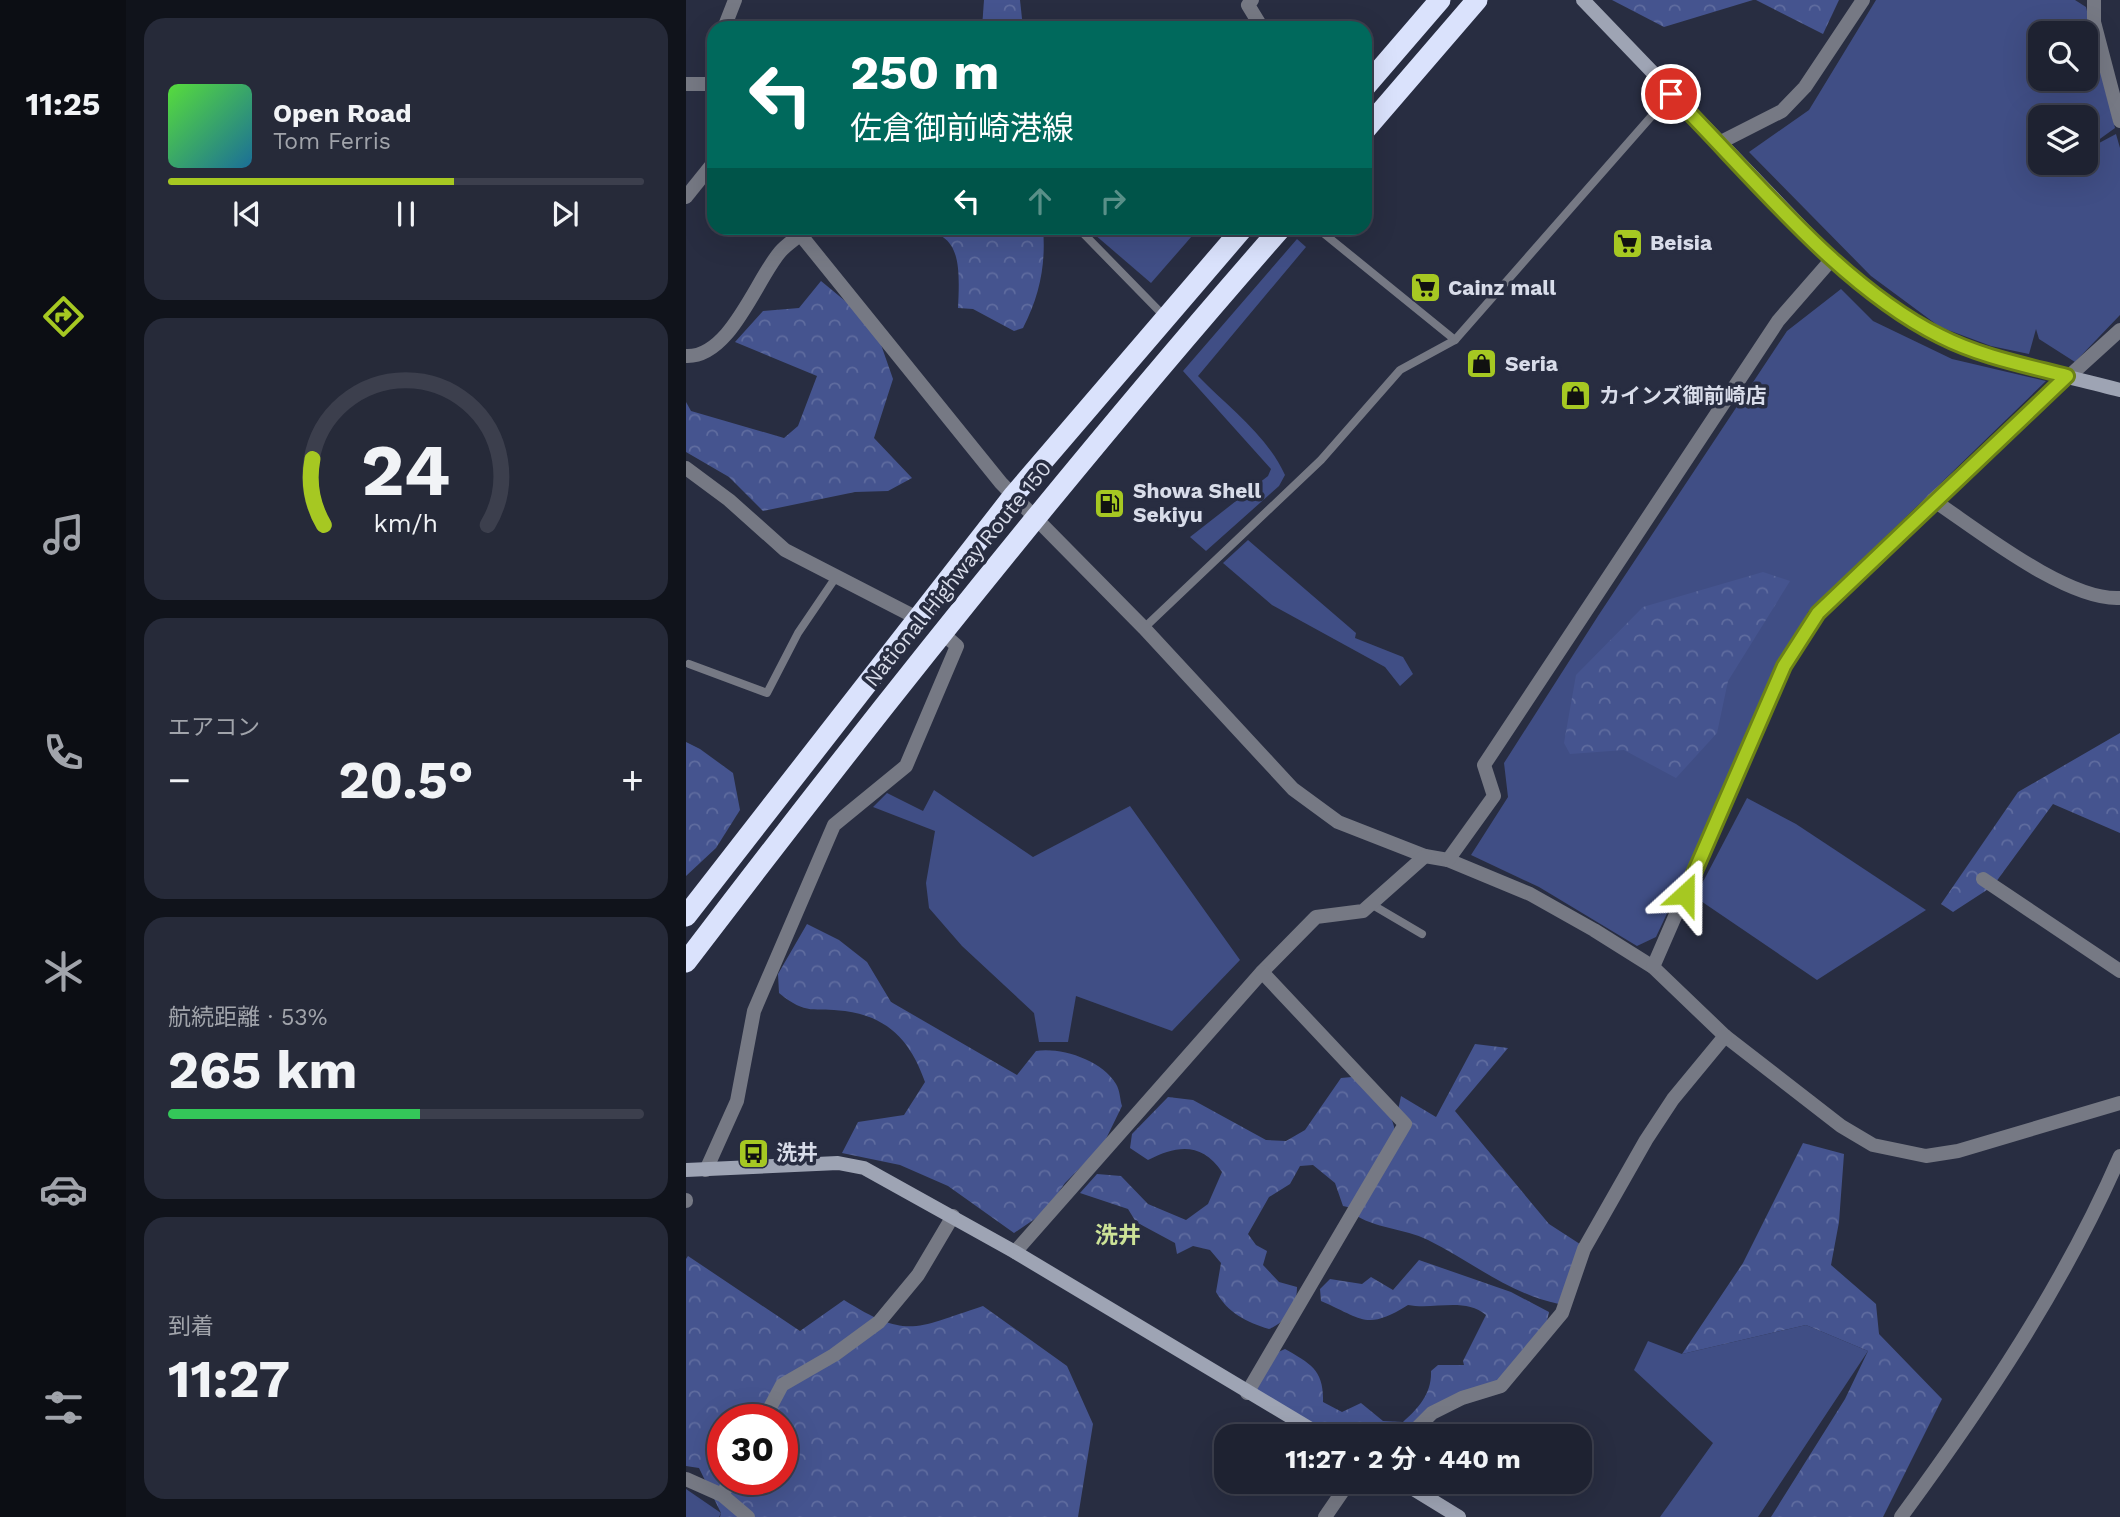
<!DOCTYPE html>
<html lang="ja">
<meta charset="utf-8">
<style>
:root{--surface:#1e2231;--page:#262a39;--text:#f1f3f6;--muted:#a1a4ab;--line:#3c3f4d;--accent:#a6c822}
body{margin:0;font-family:"Work Sans","Noto Sans JP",sans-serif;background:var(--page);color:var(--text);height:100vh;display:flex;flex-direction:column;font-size:26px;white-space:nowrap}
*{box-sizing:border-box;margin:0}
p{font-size:23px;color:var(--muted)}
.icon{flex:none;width:38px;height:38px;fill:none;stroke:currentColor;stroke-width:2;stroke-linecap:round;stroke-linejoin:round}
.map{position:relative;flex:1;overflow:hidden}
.sheet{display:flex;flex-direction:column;gap:18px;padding:18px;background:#10131b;width:560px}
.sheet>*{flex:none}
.top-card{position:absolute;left:21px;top:21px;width:665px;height:214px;border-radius:21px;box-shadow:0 7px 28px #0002,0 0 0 2px var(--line);background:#00695c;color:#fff;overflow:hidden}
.tools{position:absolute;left:1342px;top:21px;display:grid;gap:14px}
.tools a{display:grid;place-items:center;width:70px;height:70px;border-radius:14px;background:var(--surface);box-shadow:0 7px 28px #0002,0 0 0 2px var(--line);font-size:35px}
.speed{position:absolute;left:21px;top:1404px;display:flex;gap:14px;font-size:35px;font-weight:700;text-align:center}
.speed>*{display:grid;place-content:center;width:91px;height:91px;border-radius:50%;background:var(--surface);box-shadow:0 7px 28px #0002,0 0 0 2px var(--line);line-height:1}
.speed .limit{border:10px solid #d22;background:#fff;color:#111}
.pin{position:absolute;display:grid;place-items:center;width:60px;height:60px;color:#fff;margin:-30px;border:4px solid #fff;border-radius:50%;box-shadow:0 2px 7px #0007}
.me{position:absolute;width:77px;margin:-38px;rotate:24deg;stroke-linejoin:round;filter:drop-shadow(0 0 5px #0008)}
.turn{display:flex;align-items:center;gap:24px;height:147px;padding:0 28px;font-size:32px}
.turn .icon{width:91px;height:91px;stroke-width:2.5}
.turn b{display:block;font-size:49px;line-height:60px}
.lanes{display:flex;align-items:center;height:66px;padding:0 28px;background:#0003;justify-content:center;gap:35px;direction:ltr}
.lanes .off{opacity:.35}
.big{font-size:52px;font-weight:700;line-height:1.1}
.sheet .tile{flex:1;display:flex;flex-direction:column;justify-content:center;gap:10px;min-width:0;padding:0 24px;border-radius:21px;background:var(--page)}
.sheet .dial{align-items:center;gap:0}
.dial svg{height:182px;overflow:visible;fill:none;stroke:var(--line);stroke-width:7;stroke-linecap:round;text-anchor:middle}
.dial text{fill:var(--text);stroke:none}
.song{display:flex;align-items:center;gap:21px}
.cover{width:84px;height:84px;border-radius:10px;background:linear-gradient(135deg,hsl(110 70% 55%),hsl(200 70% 35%))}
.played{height:7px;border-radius:4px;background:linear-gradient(90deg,var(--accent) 60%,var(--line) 60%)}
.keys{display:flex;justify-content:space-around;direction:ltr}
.heat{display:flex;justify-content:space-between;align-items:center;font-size:38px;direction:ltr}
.charge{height:10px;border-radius:5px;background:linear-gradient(90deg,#34c759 53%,var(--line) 0)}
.trip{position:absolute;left:528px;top:1424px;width:378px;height:70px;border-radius:21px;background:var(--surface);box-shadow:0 7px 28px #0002,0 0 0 2px var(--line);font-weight:700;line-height:70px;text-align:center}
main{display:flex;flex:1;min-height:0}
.menu{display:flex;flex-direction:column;width:126px;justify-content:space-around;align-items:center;background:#0c0e14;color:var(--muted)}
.menu .icon{width:49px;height:49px}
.menu .current{color:var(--accent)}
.menu b{font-size:32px;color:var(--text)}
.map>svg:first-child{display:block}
.green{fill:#404e85;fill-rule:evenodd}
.forest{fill:url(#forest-crowns);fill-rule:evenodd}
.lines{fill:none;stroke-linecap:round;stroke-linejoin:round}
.lane{stroke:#767984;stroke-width:8}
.street{stroke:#767984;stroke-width:14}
.secondary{stroke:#9ea4b4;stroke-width:14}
.highway{stroke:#dae2fc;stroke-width:21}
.route-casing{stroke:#6c8216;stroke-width:18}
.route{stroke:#a6c822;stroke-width:12}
.labels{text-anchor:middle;stroke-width:7;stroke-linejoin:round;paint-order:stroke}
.poi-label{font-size:21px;font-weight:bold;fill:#d8dce9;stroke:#282d41;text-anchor:start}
.street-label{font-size:21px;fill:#d8dce9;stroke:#282d41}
.neighbourhood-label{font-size:23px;font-weight:bold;fill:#cce297;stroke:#282d41}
</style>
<main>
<nav class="menu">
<b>11:25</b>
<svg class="icon current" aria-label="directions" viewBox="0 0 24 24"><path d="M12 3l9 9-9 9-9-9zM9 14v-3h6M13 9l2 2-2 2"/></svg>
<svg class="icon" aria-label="music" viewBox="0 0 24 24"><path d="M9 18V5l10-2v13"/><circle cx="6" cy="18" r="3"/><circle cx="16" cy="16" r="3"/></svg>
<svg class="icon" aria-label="phone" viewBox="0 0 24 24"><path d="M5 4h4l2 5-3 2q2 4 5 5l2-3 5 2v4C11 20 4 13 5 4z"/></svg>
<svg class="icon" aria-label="climate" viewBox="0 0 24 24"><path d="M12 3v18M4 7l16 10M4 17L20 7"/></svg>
<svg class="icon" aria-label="car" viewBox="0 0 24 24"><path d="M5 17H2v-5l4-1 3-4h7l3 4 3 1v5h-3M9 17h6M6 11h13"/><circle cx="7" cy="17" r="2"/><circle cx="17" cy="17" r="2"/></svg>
<svg class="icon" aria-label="filters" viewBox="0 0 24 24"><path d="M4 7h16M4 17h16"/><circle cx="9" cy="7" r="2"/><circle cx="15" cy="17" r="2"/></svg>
</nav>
<section class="sheet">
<div class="tile">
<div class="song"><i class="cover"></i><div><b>Open Road</b><p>Tom Ferris</p></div></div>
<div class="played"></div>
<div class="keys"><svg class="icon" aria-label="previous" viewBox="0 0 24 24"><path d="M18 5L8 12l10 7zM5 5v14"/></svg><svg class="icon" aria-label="pause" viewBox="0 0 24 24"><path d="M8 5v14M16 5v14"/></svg><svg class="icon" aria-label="next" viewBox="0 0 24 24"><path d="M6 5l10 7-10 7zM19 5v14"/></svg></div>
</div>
<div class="tile dial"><svg viewBox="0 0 100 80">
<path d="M14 69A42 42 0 1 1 86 69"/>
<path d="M14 69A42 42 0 0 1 9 40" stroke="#a6c822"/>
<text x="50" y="56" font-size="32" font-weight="700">24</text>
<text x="50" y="72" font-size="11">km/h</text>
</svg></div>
<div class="tile"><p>エアコン</p>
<div class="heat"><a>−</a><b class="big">20.5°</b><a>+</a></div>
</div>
<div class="tile"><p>航続距離 · 53%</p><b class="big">265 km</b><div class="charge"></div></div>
<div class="tile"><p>到着</p><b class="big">11:27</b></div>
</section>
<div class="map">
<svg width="1434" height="1517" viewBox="0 0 1434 1517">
<defs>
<pattern id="forest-crowns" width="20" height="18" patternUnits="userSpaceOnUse" patternTransform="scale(1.75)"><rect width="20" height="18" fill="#45548f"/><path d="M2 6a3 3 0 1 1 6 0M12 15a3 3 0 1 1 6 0" fill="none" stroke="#5f6c9f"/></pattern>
</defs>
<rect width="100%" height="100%" fill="#282d41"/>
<g class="green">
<path d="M1190,0H1389L1400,7L1429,128L1400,149V117H1354V163H1400V150L1430,134L1434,148V315L1389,362L1353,339L1350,329L1343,354L1305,346L1254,327L1185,276L1063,152L1123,110ZM1354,33H1400V79H1354Z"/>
<polygon points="401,228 513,228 465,283"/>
<path d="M611,239L620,247L512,376C542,407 581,435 599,475L593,486L520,551L504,537L582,476L585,469L497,371Z"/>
<polygon points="1155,289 1187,321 1266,359 1360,381 1122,612 970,937 951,946 853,887 785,855 822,797 818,763 912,616 1101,331"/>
<polygon points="562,540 670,633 669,638 717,657 727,674 714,686 699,667 586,605 537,563"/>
<polygon points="248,790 347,857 444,806 554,960 486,1031 390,996 382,1042 353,1042 348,1013 276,946 243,908 240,883 249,831 187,807 201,793 237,811"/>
<polygon points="1061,798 1110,824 1240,910 1131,980 1009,897"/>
<polygon points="1120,1325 1182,1351 1072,1517 974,1517 1027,1443 948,1370 962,1341 996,1354"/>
<polygon points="0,1489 35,1513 33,1517 0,1517"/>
</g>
<g class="forest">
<polygon points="298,0 334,0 337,28 296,28"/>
<polygon points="926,0 1067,0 978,27"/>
<polygon points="1070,0 1153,0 1137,34"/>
<path d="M205,228H357C360,264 354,295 337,328L328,331L287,309L272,308C275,251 272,222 206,233Z"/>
<polygon points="135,281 175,314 192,336 207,379 188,438 226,478 202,491 169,492 77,511 43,477 0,452 0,402 5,411 98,438 112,426 131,376 49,342 77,311 113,308"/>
<polygon points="1077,572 1104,581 1042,681 1031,733 990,778 938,750 884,754 878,743 890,675 957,607"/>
<polygon points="1434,733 1434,833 1367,804 1307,886 1267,912 1255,904 1332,792"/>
<polygon points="0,742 14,749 47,773 54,810 30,848 0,876"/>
<path d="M121,924L153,940L181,962L205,1002L331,1075L350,1051C375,1047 416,1060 430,1084C434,1090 434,1100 436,1106L417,1145L379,1183L359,1212L328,1233L262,1186L214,1165L156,1153L172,1122L218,1115L239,1082C225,1042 203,1017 159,1011C127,1007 121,1016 93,993L92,974Z"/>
<path d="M789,1044L822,1048L769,1111L863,1224L897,1246L873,1304C824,1294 786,1262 742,1240C718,1228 689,1229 666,1213L676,1195L666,1208L657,1206L649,1183L627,1165L614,1166L604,1184L583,1197L562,1234L570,1245L581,1251L577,1265L593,1282L611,1287C611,1307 600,1322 583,1329C560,1322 542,1313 530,1292L535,1263L524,1250L507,1246L491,1254L489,1243L450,1222L442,1209L394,1193L411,1174L435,1176L462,1204L500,1220L522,1204L536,1172C516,1142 491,1145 462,1160L444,1148L446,1134L482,1097L507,1100L580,1140L600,1141L619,1130L655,1078L666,1077C686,1094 712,1113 709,1140L719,1124L712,1110L715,1096L750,1117Z"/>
<polygon points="1117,1143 1158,1154 1153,1222 1145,1265 1190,1304 1193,1334 1256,1399 1197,1517 1085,1517 1159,1399 1182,1351 1120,1325 996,1354 1057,1263"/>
<path d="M2,1256L114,1331L158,1300C222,1340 229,1328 297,1306L381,1366L407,1424L392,1517H34L35,1513L13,1468L0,1466V1259ZM37,1419H96V1479H37Z"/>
<path d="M733,1260L825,1292L863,1312L861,1321L824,1376L746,1413L724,1437H632L563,1397L577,1359L599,1349C625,1364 638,1370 637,1402L656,1412L675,1403L697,1421L717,1422C733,1408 746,1393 745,1371L752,1365H778L777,1361L800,1315C779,1297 748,1310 722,1305C680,1331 677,1319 635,1301L634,1289L644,1279L676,1284L685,1277L707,1290Z"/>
</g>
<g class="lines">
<g class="lane">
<polyline points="392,228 479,317"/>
<polyline points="631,228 769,340"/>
<polyline points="458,628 635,460 714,370 769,340 985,94"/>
<polyline points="3,664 81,693 112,633 150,577"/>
<polyline points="685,904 736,934"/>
</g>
<g class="street">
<polyline points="566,0 562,5 576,28"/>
<polyline points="1408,0 1408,22 1434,121"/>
<polyline points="38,28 49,0"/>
<polyline points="0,84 28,84"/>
<polyline points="1033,143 1096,111 1119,87 1177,0"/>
<polyline points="0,197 28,162"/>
<polyline points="109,228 315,483 458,628 607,789 652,822 739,856 762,860 844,894 908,930 967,967 1039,1036 1155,1126 1187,1145 1240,1156 1272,1151 1434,1103"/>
<path d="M0,356C44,358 70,280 94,252C100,245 108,240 115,234"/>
<polyline points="0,468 43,500 99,550 233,619"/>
<path d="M1247,500C1292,530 1381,601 1434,598"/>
<polyline points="762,860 808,796 798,765 1092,321 1146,259"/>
<polyline points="1297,879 1434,971"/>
<polyline points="967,967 1098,666 1132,613 1191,559 1247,500 1434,330"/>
<polyline points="20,1170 51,1101 68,1011 148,825 220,766 271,646 256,633"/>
<polyline points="0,1200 0,1201"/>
<polyline points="329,1252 576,972 630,917 677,911 739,856"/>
<polyline points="561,1393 719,1124 576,972"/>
<polyline points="78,1419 96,1385 148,1355 193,1322 232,1275 267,1216"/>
<polyline points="722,1437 746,1413 776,1398 815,1386 876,1313 898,1249 960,1140 987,1099 1039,1036"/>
<polyline points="0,1479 36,1495 62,1517"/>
<polyline points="36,1495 45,1479"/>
<polyline points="639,1517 663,1482"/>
<path d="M1215,1517C1298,1404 1378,1285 1434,1156"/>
</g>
<g class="secondary">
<path d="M897,0L1146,259C1179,288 1214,317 1254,336C1310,363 1374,374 1434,390"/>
<polyline points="0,1170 152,1163 178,1168 329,1252 638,1437"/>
<polyline points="716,1482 773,1517"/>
</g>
<g class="highway">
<polyline points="679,87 754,0"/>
<polyline points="679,130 791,0"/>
<polyline points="0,916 328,495 557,228"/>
<path d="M0,962C191,711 387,465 595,228"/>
</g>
</g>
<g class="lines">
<defs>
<path id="route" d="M985,94C1065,174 1153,286 1254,336C1293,356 1338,365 1381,376L1132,613L1098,666L999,894"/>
</defs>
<use href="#route" class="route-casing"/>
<use href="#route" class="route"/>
</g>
<defs>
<symbol id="supermarket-square" viewBox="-11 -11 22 22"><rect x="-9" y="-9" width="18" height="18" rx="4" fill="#a6c822" stroke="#282d41"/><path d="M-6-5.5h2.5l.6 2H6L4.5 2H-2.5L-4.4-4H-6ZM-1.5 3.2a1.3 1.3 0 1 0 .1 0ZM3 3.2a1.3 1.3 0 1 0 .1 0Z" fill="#111"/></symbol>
<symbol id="shop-square" viewBox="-11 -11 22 22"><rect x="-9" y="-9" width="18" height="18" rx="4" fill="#a6c822" stroke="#282d41"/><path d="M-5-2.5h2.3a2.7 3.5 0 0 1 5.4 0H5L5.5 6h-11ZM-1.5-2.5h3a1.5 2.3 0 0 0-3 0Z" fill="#111"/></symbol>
<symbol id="fuel-square" viewBox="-11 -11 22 22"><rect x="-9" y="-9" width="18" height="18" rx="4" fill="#a6c822" stroke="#282d41"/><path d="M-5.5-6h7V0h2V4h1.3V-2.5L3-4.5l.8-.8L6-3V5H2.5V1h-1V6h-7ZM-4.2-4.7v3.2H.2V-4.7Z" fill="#111"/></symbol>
<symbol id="bus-square" viewBox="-11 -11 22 22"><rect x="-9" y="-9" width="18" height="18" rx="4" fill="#a6c822" stroke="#282d41"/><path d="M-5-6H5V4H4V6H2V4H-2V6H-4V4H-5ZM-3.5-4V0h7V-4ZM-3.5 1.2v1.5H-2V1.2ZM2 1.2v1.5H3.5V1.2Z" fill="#111"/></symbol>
</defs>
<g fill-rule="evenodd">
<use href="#supermarket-square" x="924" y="226" width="35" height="35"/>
<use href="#supermarket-square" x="722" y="270" width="35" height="35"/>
<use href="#shop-square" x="778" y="346" width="35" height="35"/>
<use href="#shop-square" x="872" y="378" width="35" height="35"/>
<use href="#fuel-square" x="406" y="486" width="35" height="35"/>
<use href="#bus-square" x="50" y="1136" width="35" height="35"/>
</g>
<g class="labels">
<g class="poi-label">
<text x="964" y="250">Beisia</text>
<text x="762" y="295">Cainz mall</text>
<text x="819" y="371">Seria</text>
<text x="913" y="403">カインズ御前崎店</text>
<text x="447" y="498">Showa Shell<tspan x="447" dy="24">Sekiyu</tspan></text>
<text x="90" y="1160">洗井</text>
</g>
<g class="street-label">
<text transform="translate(272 574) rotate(-51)" y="7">National Highway Route 150</text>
</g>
<g class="neighbourhood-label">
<text x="432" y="1243">洗井</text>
</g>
</g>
</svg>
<div class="tools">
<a><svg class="icon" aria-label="search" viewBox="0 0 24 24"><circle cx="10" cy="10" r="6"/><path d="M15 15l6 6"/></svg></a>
<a><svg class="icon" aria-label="layers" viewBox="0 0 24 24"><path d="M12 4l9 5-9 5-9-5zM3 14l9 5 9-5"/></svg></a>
</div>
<div class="speed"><div class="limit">30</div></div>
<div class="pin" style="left:985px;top:94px;background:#d93025"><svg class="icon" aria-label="arrive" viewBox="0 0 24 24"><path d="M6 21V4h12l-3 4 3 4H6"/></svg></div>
<svg class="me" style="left:999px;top:894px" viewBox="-20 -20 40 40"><path d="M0-17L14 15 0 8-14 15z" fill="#a6c822" stroke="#fff" stroke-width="4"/></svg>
<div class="trip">11:27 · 2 分 · 440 m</div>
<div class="top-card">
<div class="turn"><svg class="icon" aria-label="left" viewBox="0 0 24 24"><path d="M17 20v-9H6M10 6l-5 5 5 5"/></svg><div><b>250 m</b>佐倉御前崎港線</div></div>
<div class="lanes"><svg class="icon" aria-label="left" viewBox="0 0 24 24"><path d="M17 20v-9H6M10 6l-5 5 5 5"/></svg><svg class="icon off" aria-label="ahead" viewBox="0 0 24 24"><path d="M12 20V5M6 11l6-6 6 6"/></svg><svg class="icon off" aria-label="right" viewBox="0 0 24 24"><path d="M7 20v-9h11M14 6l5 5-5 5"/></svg></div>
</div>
</div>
</main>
